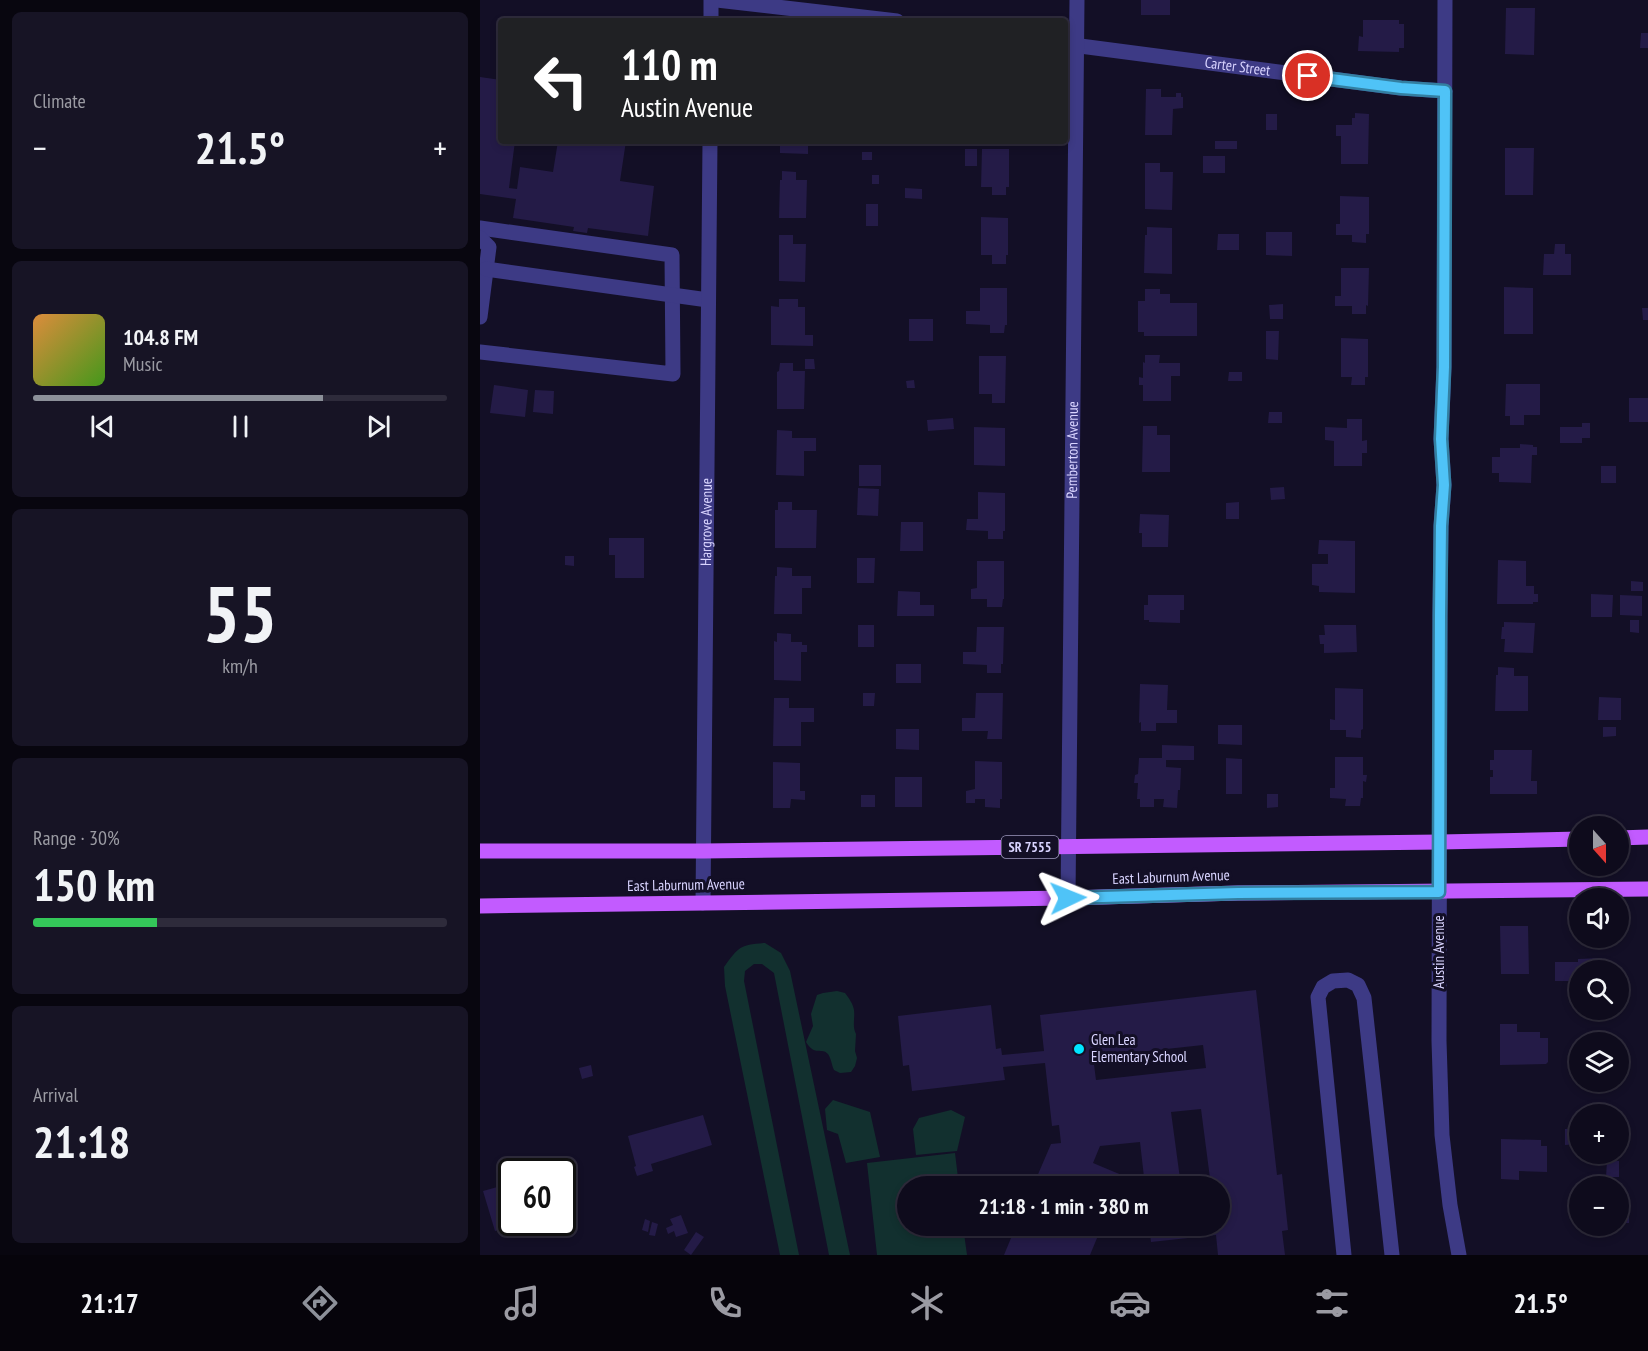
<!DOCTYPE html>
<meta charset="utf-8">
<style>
:root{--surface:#0e0b1c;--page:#171425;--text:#f1f3f6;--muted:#9b9ba3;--line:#2e2b3b;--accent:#8c9099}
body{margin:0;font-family:"PT Sans Narrow",sans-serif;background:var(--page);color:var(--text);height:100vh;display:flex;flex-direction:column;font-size:22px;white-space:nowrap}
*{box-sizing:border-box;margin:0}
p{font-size:20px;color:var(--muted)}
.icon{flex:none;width:33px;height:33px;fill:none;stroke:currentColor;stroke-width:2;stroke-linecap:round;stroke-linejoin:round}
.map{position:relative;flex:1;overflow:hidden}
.drawer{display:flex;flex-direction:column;gap:12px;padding:12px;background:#08060f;width:480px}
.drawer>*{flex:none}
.top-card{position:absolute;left:18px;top:18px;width:570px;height:126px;border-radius:6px;box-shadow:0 3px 9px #0003,0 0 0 2px var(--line);background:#202124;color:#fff;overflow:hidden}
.needle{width:39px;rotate:159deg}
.tools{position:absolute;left:1089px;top:816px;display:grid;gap:12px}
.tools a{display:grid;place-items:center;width:60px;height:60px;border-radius:50%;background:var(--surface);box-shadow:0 3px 9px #0003,0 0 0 2px var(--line);font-size:30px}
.speed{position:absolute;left:18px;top:1158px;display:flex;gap:12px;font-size:30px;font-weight:700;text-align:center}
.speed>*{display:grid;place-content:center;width:78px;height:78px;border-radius:50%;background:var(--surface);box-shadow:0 3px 9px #0003,0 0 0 2px var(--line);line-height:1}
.speed .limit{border:3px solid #111;border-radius:9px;background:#fff;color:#111}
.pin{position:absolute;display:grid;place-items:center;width:51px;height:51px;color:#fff;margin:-26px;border:3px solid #fff;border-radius:50%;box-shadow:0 2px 6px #0007}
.me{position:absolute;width:66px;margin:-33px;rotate:88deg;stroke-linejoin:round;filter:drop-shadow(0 0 4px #0008)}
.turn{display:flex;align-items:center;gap:21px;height:126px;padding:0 24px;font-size:27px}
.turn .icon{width:78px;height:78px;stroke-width:2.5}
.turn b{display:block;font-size:42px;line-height:51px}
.big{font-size:45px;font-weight:800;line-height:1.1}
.drawer .widget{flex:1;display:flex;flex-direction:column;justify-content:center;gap:9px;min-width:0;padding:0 21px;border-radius:9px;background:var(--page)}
.drawer .dial{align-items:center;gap:0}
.dial b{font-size:78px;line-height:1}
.song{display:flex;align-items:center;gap:18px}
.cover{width:72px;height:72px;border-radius:9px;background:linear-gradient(135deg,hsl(30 70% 55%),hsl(100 70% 35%))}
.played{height:6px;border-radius:3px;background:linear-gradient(90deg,var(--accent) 70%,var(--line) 70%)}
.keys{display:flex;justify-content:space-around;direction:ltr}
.heat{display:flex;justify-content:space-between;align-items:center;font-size:33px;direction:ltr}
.charge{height:9px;border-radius:4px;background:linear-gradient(90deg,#34c759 30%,var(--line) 0)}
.trip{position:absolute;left:417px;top:1176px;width:333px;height:60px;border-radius:30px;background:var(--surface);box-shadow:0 3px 9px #0003,0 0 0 2px var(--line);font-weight:800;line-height:60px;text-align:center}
.menu{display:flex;height:96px;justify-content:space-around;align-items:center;background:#06040b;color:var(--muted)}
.menu .icon{width:42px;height:42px}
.menu .on{color:var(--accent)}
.menu b{font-size:27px;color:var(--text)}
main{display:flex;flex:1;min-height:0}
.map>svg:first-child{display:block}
.green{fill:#12302f}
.building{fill:#241b47;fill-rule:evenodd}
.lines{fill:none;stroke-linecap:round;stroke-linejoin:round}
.minor{stroke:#3d3a85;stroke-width:15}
.major{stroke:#c25bff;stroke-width:15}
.route-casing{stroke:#337fa1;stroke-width:15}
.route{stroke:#4fc3f7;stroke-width:10}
.poi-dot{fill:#00e5ff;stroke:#130f26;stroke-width:2}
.labels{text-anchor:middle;stroke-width:6;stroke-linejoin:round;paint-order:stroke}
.shield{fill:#130f26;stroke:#9e99be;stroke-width:1.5}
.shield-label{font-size:14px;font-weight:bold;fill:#d9d4ff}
.street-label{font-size:15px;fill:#d9d4ff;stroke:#130f26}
.poi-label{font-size:15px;fill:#d9d4ff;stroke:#130f26;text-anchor:start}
</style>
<main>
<section class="drawer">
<div class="widget"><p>Climate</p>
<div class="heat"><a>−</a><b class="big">21.5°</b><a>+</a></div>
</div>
<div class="widget">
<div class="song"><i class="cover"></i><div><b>104.8 FM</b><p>Music</p></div></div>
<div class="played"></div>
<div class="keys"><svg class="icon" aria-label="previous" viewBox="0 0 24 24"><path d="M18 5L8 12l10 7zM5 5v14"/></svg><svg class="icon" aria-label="pause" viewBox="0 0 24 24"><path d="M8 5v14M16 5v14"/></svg><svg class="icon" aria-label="next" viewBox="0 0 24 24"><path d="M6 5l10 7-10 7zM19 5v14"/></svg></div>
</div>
<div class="widget dial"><b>55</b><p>km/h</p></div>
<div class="widget"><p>Range · 30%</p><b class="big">150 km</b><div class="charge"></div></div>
<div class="widget"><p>Arrival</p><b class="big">21:18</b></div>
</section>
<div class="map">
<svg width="1168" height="1255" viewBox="0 0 1168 1255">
<rect width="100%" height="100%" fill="#130f26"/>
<g class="green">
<path d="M285,943L301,953L310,971L370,1255H349L294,973L282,964H274L265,971L264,981L319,1255H300L245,986L244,967C259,947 259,945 285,943Z"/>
<path d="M357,991L365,993C369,998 373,1004 374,1010C375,1019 372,1026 376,1034L375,1051L377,1058L375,1066L371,1072L360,1073L354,1070C352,1066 351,1058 348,1054C342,1047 335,1057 326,1042L333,1026L331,1014L337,995L343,993Z"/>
<polygon points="353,1100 390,1112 400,1157 366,1163 358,1134 347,1130 345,1109"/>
<polygon points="471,1110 485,1117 477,1151 436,1155 433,1129 439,1118"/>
<polygon points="475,1153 479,1186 428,1186 428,1226 483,1226 487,1255 397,1255 387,1163"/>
</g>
<g class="building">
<rect x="661" y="0" width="29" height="15"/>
<polygon points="1026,8 1055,8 1054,55 1025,54"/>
<polygon points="883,20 919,20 919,24 924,24 924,48 919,48 919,52 878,51 879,36 883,37"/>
<polygon points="1161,33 1168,33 1168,48 1160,48"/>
<polygon points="0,77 21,80 21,141 35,141 29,188 37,189 40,167 73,172 78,141 146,141 140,181 174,186 168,236 108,228 107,233 93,231 94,227 33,218 36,199 0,194"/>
<polygon points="666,89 681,89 681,97 696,97 696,93 701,93 701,97 703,97 703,108 693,109 692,135 665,135"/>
<polygon points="875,113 889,114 888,164 861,164 861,136 856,136 856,125 872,125 872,118 875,118"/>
<rect x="786" y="114" width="11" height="16"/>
<polygon points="300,141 328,141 328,154 300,153"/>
<rect x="735" y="141" width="22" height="8"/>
<polygon points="1025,148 1054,148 1053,195 1025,195"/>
<rect x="485" y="149" width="12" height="17"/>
<polygon points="502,149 529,149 529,187 526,187 526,195 512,195 512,187 501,187"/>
<rect x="382" y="152" width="10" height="8"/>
<rect x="723" y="156" width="22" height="17"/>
<polygon points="665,163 680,163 680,172 693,172 692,210 665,209"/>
<polygon points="302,171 316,172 316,180 327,180 326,218 299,218 300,180 302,180"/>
<rect x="392" y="175" width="7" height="9"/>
<polygon points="425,188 442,189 442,199 425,198"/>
<polygon points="860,196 889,197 889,234 886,234 886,243 872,242 872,235 856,235 856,224 860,224"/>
<rect x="386" y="204" width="12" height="22"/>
<polygon points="501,217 528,218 528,255 526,255 526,264 512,264 512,255 501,255"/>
<polygon points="667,227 692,228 692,274 664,273 665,235 667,235"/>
<polygon points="786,232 812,232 812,256 786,255"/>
<polygon points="738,234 759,234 759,250 737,250"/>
<polygon points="299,235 313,235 313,244 326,244 325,282 299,281"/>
<polygon points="1075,244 1085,244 1085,254 1091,254 1091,275 1063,275 1064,254 1074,254"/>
<polygon points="861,268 889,268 888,306 886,305 886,314 872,314 872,306 855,306 855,296 861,296"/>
<polygon points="1024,287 1053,288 1053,334 1024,334"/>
<polygon points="500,288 527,288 527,325 525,325 524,333 510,333 510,325 486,324 486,311 500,311"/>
<polygon points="665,289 680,289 680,294 690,294 690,303 717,303 717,336 664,336 664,332 658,332 658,301 665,301"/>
<polygon points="299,299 318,299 318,307 325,307 325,335 333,335 333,346 291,345 291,306 299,307"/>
<polygon points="803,304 803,319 790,319 789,305"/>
<polygon points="1162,308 1168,308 1168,320 1163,320"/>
<rect x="429" y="319" width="24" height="22"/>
<polygon points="786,331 799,331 798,360 786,359"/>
<polygon points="861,338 888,339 888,377 885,377 885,385 871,385 872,377 861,377"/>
<polygon points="665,355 680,355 679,363 700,363 700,376 691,376 691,401 663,401 663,385 659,385 659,377 663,378 663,362 665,363"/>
<polygon points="499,356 526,356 525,403 512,403 512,394 499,394"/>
<polygon points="325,359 334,359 335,369 325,369"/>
<polygon points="300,363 313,363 313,371 325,371 324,409 297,409 297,372 299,371"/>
<polygon points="749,372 762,372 762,381 748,381"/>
<polygon points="434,380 435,388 427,388 426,381"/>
<polygon points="1026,384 1060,384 1060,415 1044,415 1044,425 1030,425 1030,416 1025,416"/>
<polygon points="14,385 48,390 45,417 10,413"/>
<polygon points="55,390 74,391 73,414 53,412"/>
<rect x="1149" y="398" width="19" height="24"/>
<polygon points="789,412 802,412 802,423 788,423"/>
<polygon points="473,418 474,429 448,431 447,420"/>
<polygon points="867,419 882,419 882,441 887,440 887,453 882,453 882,466 854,466 854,441 845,440 845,427 867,428"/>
<polygon points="1102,423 1110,423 1110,438 1102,438 1102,443 1080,443 1080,427 1102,427"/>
<polygon points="663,426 677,426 677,435 690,435 690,472 662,472"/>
<polygon points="494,427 525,428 525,466 494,465"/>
<polygon points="297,430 312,431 312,438 336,438 336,451 324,451 324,476 296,475"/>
<polygon points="1040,444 1053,445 1053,447 1057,447 1057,455 1052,455 1051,483 1019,482 1019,473 1012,473 1012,457 1020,457 1020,448 1040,448"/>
<rect x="379" y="465" width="22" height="21"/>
<rect x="1121" y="466" width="15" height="17"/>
<polygon points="804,487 805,499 791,500 790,488"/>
<polygon points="378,488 399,489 398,516 377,515"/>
<polygon points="498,492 525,493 525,531 523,531 523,539 508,539 508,531 486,530 487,519 498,519"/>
<polygon points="298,502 312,502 312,510 337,510 336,548 295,548 295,510 298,510"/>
<polygon points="759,502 759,519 746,519 746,503"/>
<polygon points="660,514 689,515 688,547 662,547 662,533 659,533"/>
<polygon points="421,522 443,522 443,551 420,551"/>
<polygon points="129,538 164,538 164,578 135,578 135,555 129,555"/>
<polygon points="839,540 875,541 875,593 839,592 839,586 832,585 832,564 848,564 848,554 838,554"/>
<polygon points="85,556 94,556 94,566 85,565"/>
<polygon points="377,558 395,558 394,583 377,583"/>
<polygon points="1018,560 1046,561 1046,586 1054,586 1054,594 1058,594 1058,602 1053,602 1053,604 1017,604"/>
<polygon points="497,561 524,561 524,599 523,599 522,607 507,607 507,599 491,599 491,589 497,588"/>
<polygon points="297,567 312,568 312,576 331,576 331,588 322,588 322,614 294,614 295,576 297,576"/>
<polygon points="1151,581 1163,582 1163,591 1151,591"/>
<polygon points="418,591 440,592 440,605 454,605 454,616 417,616"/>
<polygon points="1111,594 1133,595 1132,617 1111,617"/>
<polygon points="668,595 704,595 704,610 700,610 700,623 669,622 669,620 664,620 664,605 668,605"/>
<polygon points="1140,595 1162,596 1162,616 1140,615"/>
<polygon points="1150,620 1159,620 1159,633 1150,632"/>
<polygon points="1024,622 1055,623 1053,653 1024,652 1025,639 1021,639 1022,627 1024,627"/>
<rect x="378" y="625" width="16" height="22"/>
<polygon points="844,625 876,625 877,652 844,653 844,644 840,644 839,635 845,635"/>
<polygon points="497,627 524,627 523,664 521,664 521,673 507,673 507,665 483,664 483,652 496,652"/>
<polygon points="297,633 311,634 311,642 322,642 322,645 327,645 327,652 321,652 321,681 294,680 294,641 297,642"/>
<rect x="416" y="664" width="25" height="19"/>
<polygon points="1018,667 1034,668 1034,676 1048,676 1048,711 1015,711 1016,675 1018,675"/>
<polygon points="660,684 688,685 687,710 697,710 697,723 676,723 676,731 661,731 661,722 659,723"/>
<polygon points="855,688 883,689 883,729 881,730 881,738 866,737 866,730 850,730 850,719 855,720"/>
<polygon points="383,693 395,693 394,706 383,706"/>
<polygon points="496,693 523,693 522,739 507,739 508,731 482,731 482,718 495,718"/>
<polygon points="1119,697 1141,698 1141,720 1118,720"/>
<polygon points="294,698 309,698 309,708 334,708 334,722 321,722 321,746 293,746"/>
<polygon points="738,725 762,725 762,745 738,744"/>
<polygon points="1123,727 1136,727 1136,736 1123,737"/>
<polygon points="416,729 439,729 439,750 416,749"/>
<polygon points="682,745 714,746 714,760 686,760 686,767 701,768 700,790 698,790 697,808 683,807 684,799 674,799 674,807 660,807 660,799 657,799 658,783 654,783 655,775 658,774 659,758 682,758"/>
<polygon points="1014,750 1052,750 1051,781 1057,781 1057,794 1010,794 1010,777 1013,777 1013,770 1010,770 1010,760 1014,760"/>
<polygon points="855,757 883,757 883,775 887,775 886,782 883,781 883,798 881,798 880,806 865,806 866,799 850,798 850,788 855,788"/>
<polygon points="746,758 762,759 762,794 746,794"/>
<polygon points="495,761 522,762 522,799 520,799 520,808 505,807 505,799 495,799 495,803 486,803 486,791 495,789"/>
<polygon points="293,762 320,763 320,791 325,791 325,800 311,799 310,808 293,808"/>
<rect x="415" y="777" width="27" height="30"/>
<polygon points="787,794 798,794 798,807 787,808"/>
<rect x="381" y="795" width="14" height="12"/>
<polygon points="1020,926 1048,926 1049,974 1021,974"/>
<polygon points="1122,958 1123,970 1100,970 1100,981 1075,981 1075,962 1098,962 1098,959"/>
<path d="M776,990L797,1175L802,1174L808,1230L802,1231L805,1255H738L736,1235L671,1242L669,1226H740V1186H731L721,1109L691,1112L701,1186H665L660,1142L620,1146L613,1163L644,1176L639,1186H553L571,1144L581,1143L579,1125L572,1126L565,1063L523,1067L525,1080L432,1091L429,1065L423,1066L418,1016L511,1005L516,1049L521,1048L522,1055L564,1051L560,1015ZM723,1045L726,1068L616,1080L613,1057Z"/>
<polygon points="1020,1024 1037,1024 1037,1032 1060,1032 1060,1038 1068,1038 1068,1062 1066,1064 1020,1065"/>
<polygon points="111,1065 113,1076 102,1079 99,1068"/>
<polygon points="223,1115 232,1145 171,1164 173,1171 157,1176 154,1167 156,1166 148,1136"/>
<polygon points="1100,1128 1100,1144 1085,1145 1085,1129"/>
<polygon points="1021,1139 1061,1140 1061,1146 1067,1146 1067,1172 1039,1171 1039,1180 1021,1179"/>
<polygon points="1127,1161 1139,1161 1139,1177 1126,1177"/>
<polygon points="32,1183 32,1217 28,1218 30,1227 15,1231 3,1191"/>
<polygon points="1149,1214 1149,1223 1138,1223 1138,1215"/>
<polygon points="201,1215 208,1233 196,1237 194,1231 188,1234 186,1228 193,1225 190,1219"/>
<polygon points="165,1219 170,1221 168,1232 162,1230"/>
<polygon points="172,1222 178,1224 175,1236 169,1235"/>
<polygon points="536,1226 622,1226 610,1255 524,1255"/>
<polygon points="216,1232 224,1237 211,1255 204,1250"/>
</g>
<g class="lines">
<g class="minor">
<polyline points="237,0 417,21"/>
<polyline points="965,0 964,367 961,439 964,485 961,526 960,615 959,1041 962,1135 970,1205 979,1255"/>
<polyline points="231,21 231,0"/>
<path id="s1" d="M585,44L920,88L965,91"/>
<polyline points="0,228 192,255 193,374 0,352"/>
<polyline points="0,238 9,247 0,317"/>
<polyline points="6,269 228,300"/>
<path id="s2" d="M588,898L597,0"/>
<path id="s3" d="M223,903L230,141"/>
<polyline points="864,1255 838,997 843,987 853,981 868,980 878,985 884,998 912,1255"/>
</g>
<g class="major">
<polyline points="1138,838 1168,837"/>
<polyline points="0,851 224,851 960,842 1100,839"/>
<polyline points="0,906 588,898 758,893 1168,889"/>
</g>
</g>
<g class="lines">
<defs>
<polyline id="route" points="588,898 758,893 959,892 960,615 961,526 964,485 961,439 964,367 965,91 921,88 828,76"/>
</defs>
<use href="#route" class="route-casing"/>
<use href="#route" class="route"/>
</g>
<circle class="poi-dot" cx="599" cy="1049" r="6"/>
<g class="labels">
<rect class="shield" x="521.5" y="836" width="57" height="22" rx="4.5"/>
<g class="shield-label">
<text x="550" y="852">SR 7555</text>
</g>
<g class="street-label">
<text dy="5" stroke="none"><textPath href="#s1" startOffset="174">Carter Street</textPath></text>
<text dy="5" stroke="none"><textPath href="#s2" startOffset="448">Pemberton Avenue</textPath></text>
<text dy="5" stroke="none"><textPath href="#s3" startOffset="381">Hargrove Avenue</textPath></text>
<text transform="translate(691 877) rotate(-2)" y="5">East Laburnum Avenue</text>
<text transform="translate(206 885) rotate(-1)" y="5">East Laburnum Avenue</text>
<text transform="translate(959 952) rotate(-90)" y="5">Austin Avenue</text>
</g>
<g class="poi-label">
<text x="611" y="1045">Glen Lea<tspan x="611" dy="17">Elementary School</tspan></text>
</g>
</g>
</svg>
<div class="tools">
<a><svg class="needle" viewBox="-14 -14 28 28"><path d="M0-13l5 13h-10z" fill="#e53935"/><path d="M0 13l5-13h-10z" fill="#9b9ba3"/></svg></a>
<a><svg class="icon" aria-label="sound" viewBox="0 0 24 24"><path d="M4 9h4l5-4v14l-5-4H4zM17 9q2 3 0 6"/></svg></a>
<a><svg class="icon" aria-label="search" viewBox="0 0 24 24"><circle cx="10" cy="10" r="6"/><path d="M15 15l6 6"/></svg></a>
<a><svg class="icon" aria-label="layers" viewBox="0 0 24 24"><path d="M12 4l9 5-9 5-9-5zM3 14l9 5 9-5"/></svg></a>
<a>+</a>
<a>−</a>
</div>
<div class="speed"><div class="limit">60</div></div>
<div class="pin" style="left:828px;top:76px;background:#d93025"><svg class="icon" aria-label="arrive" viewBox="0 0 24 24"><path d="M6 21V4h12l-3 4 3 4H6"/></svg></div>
<svg class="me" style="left:588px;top:898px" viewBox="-20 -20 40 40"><path d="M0-17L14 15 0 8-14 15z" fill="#4fc3f7" stroke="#fff" stroke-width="4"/></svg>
<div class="trip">21:18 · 1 min · 380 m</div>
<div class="top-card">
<div class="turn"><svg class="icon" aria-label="left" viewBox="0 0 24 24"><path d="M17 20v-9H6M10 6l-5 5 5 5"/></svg><div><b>110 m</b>Austin Avenue</div></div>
</div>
</div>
</main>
<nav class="menu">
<b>21:17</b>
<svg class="icon on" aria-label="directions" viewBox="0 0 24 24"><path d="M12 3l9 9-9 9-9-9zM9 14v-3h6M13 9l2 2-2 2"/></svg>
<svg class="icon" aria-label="music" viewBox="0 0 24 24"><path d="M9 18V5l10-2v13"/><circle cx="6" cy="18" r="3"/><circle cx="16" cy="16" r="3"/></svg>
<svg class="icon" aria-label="phone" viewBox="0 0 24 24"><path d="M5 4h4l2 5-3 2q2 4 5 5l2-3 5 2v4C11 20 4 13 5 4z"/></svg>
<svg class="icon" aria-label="climate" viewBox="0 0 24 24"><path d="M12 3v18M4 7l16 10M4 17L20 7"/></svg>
<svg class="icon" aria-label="car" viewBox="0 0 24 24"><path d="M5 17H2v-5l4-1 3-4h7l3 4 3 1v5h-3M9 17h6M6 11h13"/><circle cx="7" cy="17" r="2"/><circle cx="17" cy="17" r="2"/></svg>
<svg class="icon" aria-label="filters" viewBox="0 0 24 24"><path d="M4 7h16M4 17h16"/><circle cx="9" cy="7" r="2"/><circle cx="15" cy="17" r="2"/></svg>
<b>21.5°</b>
</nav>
